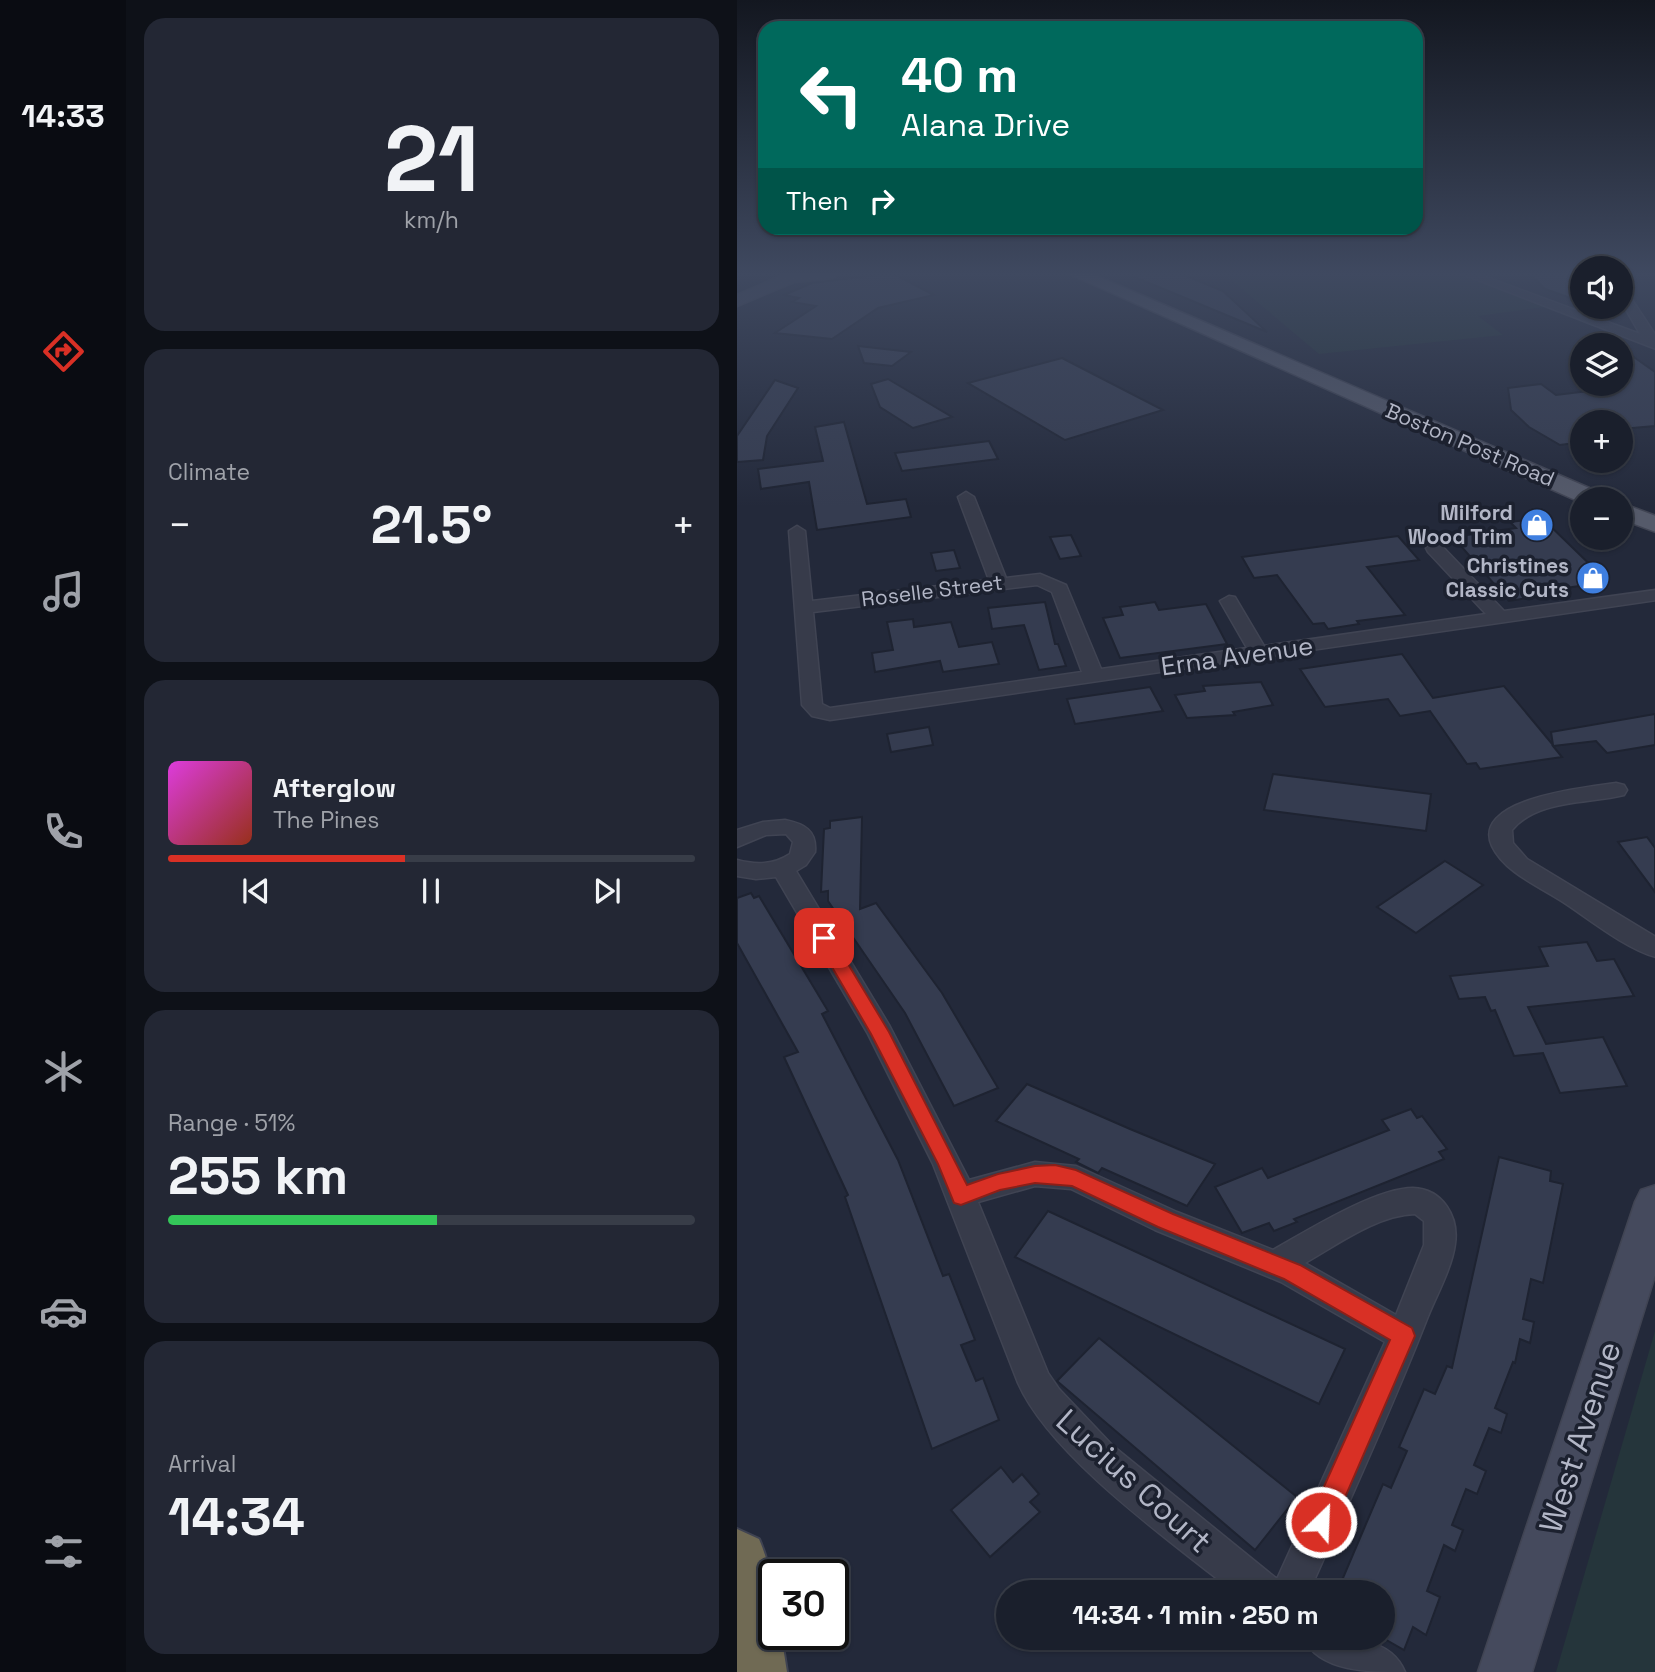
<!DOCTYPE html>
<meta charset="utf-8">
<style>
:root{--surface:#1a1f2c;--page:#232734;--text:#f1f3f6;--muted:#9fa2a9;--line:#383d48;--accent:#d93025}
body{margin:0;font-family:"Space Grotesk",sans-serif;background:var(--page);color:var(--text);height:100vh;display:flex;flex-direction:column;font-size:26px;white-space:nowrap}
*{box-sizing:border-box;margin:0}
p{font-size:23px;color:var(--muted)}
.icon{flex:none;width:38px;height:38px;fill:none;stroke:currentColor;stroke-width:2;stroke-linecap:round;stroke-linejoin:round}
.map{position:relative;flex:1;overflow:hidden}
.details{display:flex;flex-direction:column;gap:18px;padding:18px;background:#0e1118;width:611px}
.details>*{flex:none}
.banner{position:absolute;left:21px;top:21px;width:665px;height:214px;border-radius:21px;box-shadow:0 2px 5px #0004,0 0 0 2px var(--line);background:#00695c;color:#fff;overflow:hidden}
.tools{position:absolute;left:833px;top:256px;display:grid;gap:14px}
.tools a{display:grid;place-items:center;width:63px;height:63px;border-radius:50%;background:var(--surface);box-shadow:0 2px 5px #0004,0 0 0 2px var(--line);font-size:35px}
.speed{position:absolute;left:21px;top:1559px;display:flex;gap:14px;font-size:35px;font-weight:700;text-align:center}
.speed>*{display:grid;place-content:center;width:91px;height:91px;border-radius:50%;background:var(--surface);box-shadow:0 2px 5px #0004,0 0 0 2px var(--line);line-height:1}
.speed .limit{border:4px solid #111;border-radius:10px;background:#fff;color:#111}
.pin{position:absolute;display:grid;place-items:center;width:60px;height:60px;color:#fff;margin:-30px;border-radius:14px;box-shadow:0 4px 10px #0006}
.me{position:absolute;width:77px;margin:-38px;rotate:24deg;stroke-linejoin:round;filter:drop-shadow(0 0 5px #0008)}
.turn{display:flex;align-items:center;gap:24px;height:147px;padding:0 28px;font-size:32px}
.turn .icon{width:91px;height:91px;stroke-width:2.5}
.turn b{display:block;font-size:49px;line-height:60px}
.then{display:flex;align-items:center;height:66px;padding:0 28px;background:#0003;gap:14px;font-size:26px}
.big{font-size:52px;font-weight:700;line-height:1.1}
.details .tile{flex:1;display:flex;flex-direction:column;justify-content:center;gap:10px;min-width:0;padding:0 24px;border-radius:21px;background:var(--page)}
.details .dial{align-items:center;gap:0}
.dial b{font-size:91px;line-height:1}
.song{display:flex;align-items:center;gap:21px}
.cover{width:84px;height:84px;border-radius:10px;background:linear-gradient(135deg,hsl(300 70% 55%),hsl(10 70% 35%))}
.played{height:7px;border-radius:4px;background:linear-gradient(90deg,var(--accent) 45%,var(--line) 45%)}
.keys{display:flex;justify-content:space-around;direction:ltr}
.heat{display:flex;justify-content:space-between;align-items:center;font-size:38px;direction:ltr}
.charge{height:10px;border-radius:5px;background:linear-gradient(90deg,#34c759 51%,var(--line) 0)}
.trip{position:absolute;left:259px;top:1580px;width:399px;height:70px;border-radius:35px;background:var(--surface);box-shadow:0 2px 5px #0004,0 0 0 2px var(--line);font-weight:700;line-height:70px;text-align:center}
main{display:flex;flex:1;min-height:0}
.tabs{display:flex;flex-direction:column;width:126px;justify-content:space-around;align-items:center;background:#0a0c12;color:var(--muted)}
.tabs .icon{width:49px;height:49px}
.tabs .selected{color:var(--accent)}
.tabs b{font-size:32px;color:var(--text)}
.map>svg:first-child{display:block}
.green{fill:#25353b}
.building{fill:#353c50;stroke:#1e2331;stroke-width:2}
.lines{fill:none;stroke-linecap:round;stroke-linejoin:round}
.street-casing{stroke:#404453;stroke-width:3}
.secondary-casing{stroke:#404453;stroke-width:3}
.primary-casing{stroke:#404453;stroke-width:3}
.highway-casing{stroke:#3f4352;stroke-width:4}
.street{fill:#373b4a;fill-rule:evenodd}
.secondary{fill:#454a5d;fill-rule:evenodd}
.primary{fill:#555a6a;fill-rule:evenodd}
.highway{fill:#706a54;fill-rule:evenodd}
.route{fill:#d93025;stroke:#8d1f18;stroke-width:2}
.labels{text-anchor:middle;stroke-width:7;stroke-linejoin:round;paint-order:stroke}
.far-street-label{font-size:21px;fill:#b2b6c6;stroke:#1c212f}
.far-poi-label{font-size:21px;font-weight:bold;fill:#b2b6c6;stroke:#1c212f;text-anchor:end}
.street-label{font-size:26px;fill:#b2b6c6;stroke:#1c212f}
.near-street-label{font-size:32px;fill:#b2b6c6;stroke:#1c212f}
</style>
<main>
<nav class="tabs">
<b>14:33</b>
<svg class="icon selected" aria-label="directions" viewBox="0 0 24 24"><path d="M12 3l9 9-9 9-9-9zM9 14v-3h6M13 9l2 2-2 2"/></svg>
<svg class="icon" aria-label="music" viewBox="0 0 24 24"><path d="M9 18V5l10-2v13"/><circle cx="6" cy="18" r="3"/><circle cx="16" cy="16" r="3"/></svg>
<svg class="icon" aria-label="phone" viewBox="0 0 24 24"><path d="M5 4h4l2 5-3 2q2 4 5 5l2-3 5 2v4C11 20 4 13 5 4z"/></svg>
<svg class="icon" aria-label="climate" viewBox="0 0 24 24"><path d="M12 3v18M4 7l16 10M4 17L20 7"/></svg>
<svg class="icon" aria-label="car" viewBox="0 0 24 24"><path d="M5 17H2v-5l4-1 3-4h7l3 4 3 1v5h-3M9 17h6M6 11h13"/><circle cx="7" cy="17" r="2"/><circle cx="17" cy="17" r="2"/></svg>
<svg class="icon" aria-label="filters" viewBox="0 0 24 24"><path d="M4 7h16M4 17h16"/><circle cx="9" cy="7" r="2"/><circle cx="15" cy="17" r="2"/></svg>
</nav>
<section class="details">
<div class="tile dial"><b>21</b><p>km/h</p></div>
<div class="tile"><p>Climate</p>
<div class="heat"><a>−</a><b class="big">21.5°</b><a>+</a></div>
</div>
<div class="tile">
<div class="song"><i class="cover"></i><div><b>Afterglow</b><p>The Pines</p></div></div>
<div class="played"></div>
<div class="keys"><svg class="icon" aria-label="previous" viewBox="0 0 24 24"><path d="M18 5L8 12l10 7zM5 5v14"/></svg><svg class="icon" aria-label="pause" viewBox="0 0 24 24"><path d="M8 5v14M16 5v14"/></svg><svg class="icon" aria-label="next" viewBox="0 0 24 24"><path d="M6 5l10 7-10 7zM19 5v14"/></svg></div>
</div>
<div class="tile"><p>Range · 51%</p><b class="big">255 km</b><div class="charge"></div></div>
<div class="tile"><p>Arrival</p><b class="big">14:34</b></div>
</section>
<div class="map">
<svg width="919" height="1672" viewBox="0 0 919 1672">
<rect width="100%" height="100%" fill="#23293a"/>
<g class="green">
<polygon points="486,273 720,273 814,306 741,316 766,335 582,354"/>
<polygon points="918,1331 918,1672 819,1672"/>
</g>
<g class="building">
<polygon points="155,273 197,295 141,308 95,339 38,333 79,306 55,302 62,298 47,295 75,283"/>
<polygon points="388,273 442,273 486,291 530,332"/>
<polygon points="792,273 829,273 839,300 808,289"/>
<polygon points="121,346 174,352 155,366 127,363"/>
<polygon points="884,348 918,372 918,426 884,429 884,422 845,422 845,442 823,445 792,427 774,410 771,388 804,384 819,395 884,387"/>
<polygon points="325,358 426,410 328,440 231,383"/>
<polygon points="151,379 215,417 176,428 143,407 134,384"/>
<polygon points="38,380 61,388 30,436 26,460 0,462 0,436"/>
<polygon points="107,422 130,504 169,499 174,517 80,530 72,482 24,489 21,469 86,461 78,427"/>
<polygon points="252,441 261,459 165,471 158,453"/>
<polygon points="805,518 871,582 793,593 797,597 772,601 716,537 779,528 773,522"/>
<polygon points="334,535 344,556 323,559 313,537"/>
<polygon points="661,536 682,560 630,567 668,615 620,621 622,624 591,629 587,623 576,624 540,575 517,578 505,557"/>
<polygon points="217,550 223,568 199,571 194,553"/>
<polygon points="308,602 318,644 321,644 329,666 302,670 287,625 255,629 251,608"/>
<polygon points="418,602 422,610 469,604 490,644 383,658 366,618 386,615 383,607"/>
<polygon points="176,619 177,627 214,622 222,647 255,642 262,664 206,672 203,661 138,672 135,653 156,650 150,622"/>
<polygon points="665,654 696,698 767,686 816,745 814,732 918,714 918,745 870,753 859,741 816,746 825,757 743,769 739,763 730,764 693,711 663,716 651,699 588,707 563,669"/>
<polygon points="524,682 536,705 496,712 498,715 450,718 438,695 468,691 466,686"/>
<polygon points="413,687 426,711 338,724 330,699"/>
<polygon points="192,727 196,745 154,752 150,734"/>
<polygon points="536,774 694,794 689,831 527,810"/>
<polygon points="125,817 123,909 139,903 205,993 261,1088 217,1106 168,1013 91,901 91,891 84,892 87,829 93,828 93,821"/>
<polygon points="910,837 918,848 918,892 881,842"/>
<polygon points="708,861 746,885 679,933 640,907"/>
<polygon points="14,893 17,898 22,896 91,1011 85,1014 161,1160 206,1276 212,1274 238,1340 224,1345 239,1381 246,1378 262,1420 195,1449 108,1197 111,1195 47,1057 61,1052 0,943 0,898"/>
<polygon points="850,942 860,961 877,959 897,996 791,1007 809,1044 866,1037 890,1086 823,1093 806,1053 777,1056 758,1010 754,1011 748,997 722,999 713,976 811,966 802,947"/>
<polygon points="290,1084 393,1129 478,1164 450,1206 365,1168 361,1173 339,1162 342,1159 259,1121"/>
<polygon points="674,1109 680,1118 685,1116 710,1149 702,1152 707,1159 557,1219 560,1222 537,1231 532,1223 505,1233 478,1187 525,1168 531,1178 652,1130 645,1120"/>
<polygon points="762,1157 814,1171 813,1181 826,1184 806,1283 794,1279 786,1319 797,1322 793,1343 783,1339 778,1363 776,1362 758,1408 770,1414 764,1433 752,1428 737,1465 749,1471 740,1494 729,1489 715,1525 726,1530 718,1551 707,1545 690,1591 703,1597 689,1635 676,1627 667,1650 646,1638 646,1592 600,1592 646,1484 654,1488 670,1451 662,1447 687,1389 698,1394 710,1366 715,1368"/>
<polygon points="311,1211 608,1349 582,1404 278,1257"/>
<polygon points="362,1338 560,1497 518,1550 320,1381"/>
<polygon points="264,1467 276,1482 285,1474 302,1494 293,1502 303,1512 253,1557 214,1510"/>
</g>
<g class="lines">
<defs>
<g id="street">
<polygon points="723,273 738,273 903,334 884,301 884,288 888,289 919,336 919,349"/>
<path d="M229,492L237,497L269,578L303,574L329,585L364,669L510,648L483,601L492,596L498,597L527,646L749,614L691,552L689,548L697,543L703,544L767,611L919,590V600L93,720L75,716L65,705L52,531L60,526L68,531L75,601L252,580L221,497ZM300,585L315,592L345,672L93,708L85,704L76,612Z"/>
<path d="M879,783L887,785L890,790L887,795C851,804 801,799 775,830L776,843L790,859L919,937V957C889,949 852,919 826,902C803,887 767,872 755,846C733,798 852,787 879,783Z"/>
<path d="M48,820C67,824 80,830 78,852L69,865L59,871L152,1025L232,1180L298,1162L339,1166L440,1212L536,1250C570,1231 638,1188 676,1188C706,1189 722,1217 718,1244C715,1268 699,1296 690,1319C654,1411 612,1502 572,1592H497C433,1541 313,1456 281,1383L196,1164L131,1034L39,877L19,879L0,876V860C19,865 36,865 53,854L56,842L49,834L29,835L0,847V830L26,822ZM298,1186L334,1189L418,1230L544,1282L648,1342L540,1579L376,1446L322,1389L311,1373L241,1202ZM678,1214L687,1221V1245L659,1315L568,1263C600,1245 640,1215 678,1214Z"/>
<path d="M566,1638C602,1638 652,1633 668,1672C632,1672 583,1672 566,1638Z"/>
</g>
<g id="secondary">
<polygon points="51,273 103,273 95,278 57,282 0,306 0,295"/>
<polygon points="919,1185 919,1272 795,1672 741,1672 898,1202 904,1190"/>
</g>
<g id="primary">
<polygon points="330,273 353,273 866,494 869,499 845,499 845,503"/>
<polygon points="884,503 919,516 919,532 884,519"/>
</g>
<path id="highway" d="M0,1529L22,1539C36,1571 37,1600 37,1634H44L50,1672H0Z"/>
</defs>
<use href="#street" class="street-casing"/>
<use href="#secondary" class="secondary-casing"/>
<use href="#primary" class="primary-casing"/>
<use href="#highway" class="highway-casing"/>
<use href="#street" class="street"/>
<use href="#secondary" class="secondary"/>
<use href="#primary" class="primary"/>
<use href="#highway" class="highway"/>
</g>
<linearGradient id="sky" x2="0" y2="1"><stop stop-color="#131720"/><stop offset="0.54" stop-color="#3f4960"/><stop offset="1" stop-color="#3f4960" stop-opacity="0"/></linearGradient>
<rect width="919" height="507" fill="url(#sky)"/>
<polygon class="route" points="87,932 93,934 152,1032 230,1185 261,1174 298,1166 318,1165 339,1170 436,1214 563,1265 675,1328 678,1336 593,1532 584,1535 575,1532 571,1522 653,1340 547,1279 421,1227 335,1186 298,1183 263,1190 224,1205 217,1203 201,1164 134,1034 78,938"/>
<defs>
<symbol id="shop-disc" viewBox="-11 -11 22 22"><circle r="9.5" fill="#3f7fe0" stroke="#1c212f"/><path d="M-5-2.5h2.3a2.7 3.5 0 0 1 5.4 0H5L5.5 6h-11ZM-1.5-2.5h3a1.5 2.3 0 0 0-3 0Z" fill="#fff"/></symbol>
</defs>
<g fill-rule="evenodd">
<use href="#shop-disc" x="781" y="506" width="38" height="38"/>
<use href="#shop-disc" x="837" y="559" width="38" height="38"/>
</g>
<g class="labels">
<g class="far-street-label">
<text transform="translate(733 445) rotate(23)" y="7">Boston Post Road</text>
<text transform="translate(195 591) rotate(-7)" y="7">Roselle Street</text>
</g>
<g class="far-poi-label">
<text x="776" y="520">Milford<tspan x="776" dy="24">Wood Trim</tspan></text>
<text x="832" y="573">Christines<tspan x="832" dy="24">Classic Cuts</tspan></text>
</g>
<g class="street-label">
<text transform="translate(500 656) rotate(-8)" y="9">Erna Avenue</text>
</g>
<g class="near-street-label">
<text transform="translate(843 1437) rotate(-72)" y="11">West Avenue</text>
<text transform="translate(397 1481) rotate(42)" y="11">Lucius Court</text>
</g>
</g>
</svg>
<div class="tools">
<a><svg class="icon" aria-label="sound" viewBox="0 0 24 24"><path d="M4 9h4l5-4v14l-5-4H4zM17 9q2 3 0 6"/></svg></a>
<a><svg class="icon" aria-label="layers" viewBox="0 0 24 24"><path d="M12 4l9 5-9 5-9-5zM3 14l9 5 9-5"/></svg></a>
<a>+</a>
<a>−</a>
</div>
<div class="speed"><div class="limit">30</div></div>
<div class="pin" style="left:87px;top:938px;background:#d93025"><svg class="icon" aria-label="arrive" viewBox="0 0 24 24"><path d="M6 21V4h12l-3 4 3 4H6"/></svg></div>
<svg class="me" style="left:584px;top:1522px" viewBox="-20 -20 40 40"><circle r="17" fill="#d93025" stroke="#fff" stroke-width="3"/><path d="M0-11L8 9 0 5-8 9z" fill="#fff"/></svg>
<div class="trip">14:34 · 1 min · 250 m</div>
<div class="banner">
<div class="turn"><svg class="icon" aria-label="left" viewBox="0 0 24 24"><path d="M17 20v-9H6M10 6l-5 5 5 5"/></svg><div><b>40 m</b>Alana Drive</div></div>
<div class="then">Then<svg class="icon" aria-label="right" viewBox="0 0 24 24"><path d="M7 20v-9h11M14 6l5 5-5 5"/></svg></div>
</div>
</div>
</main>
